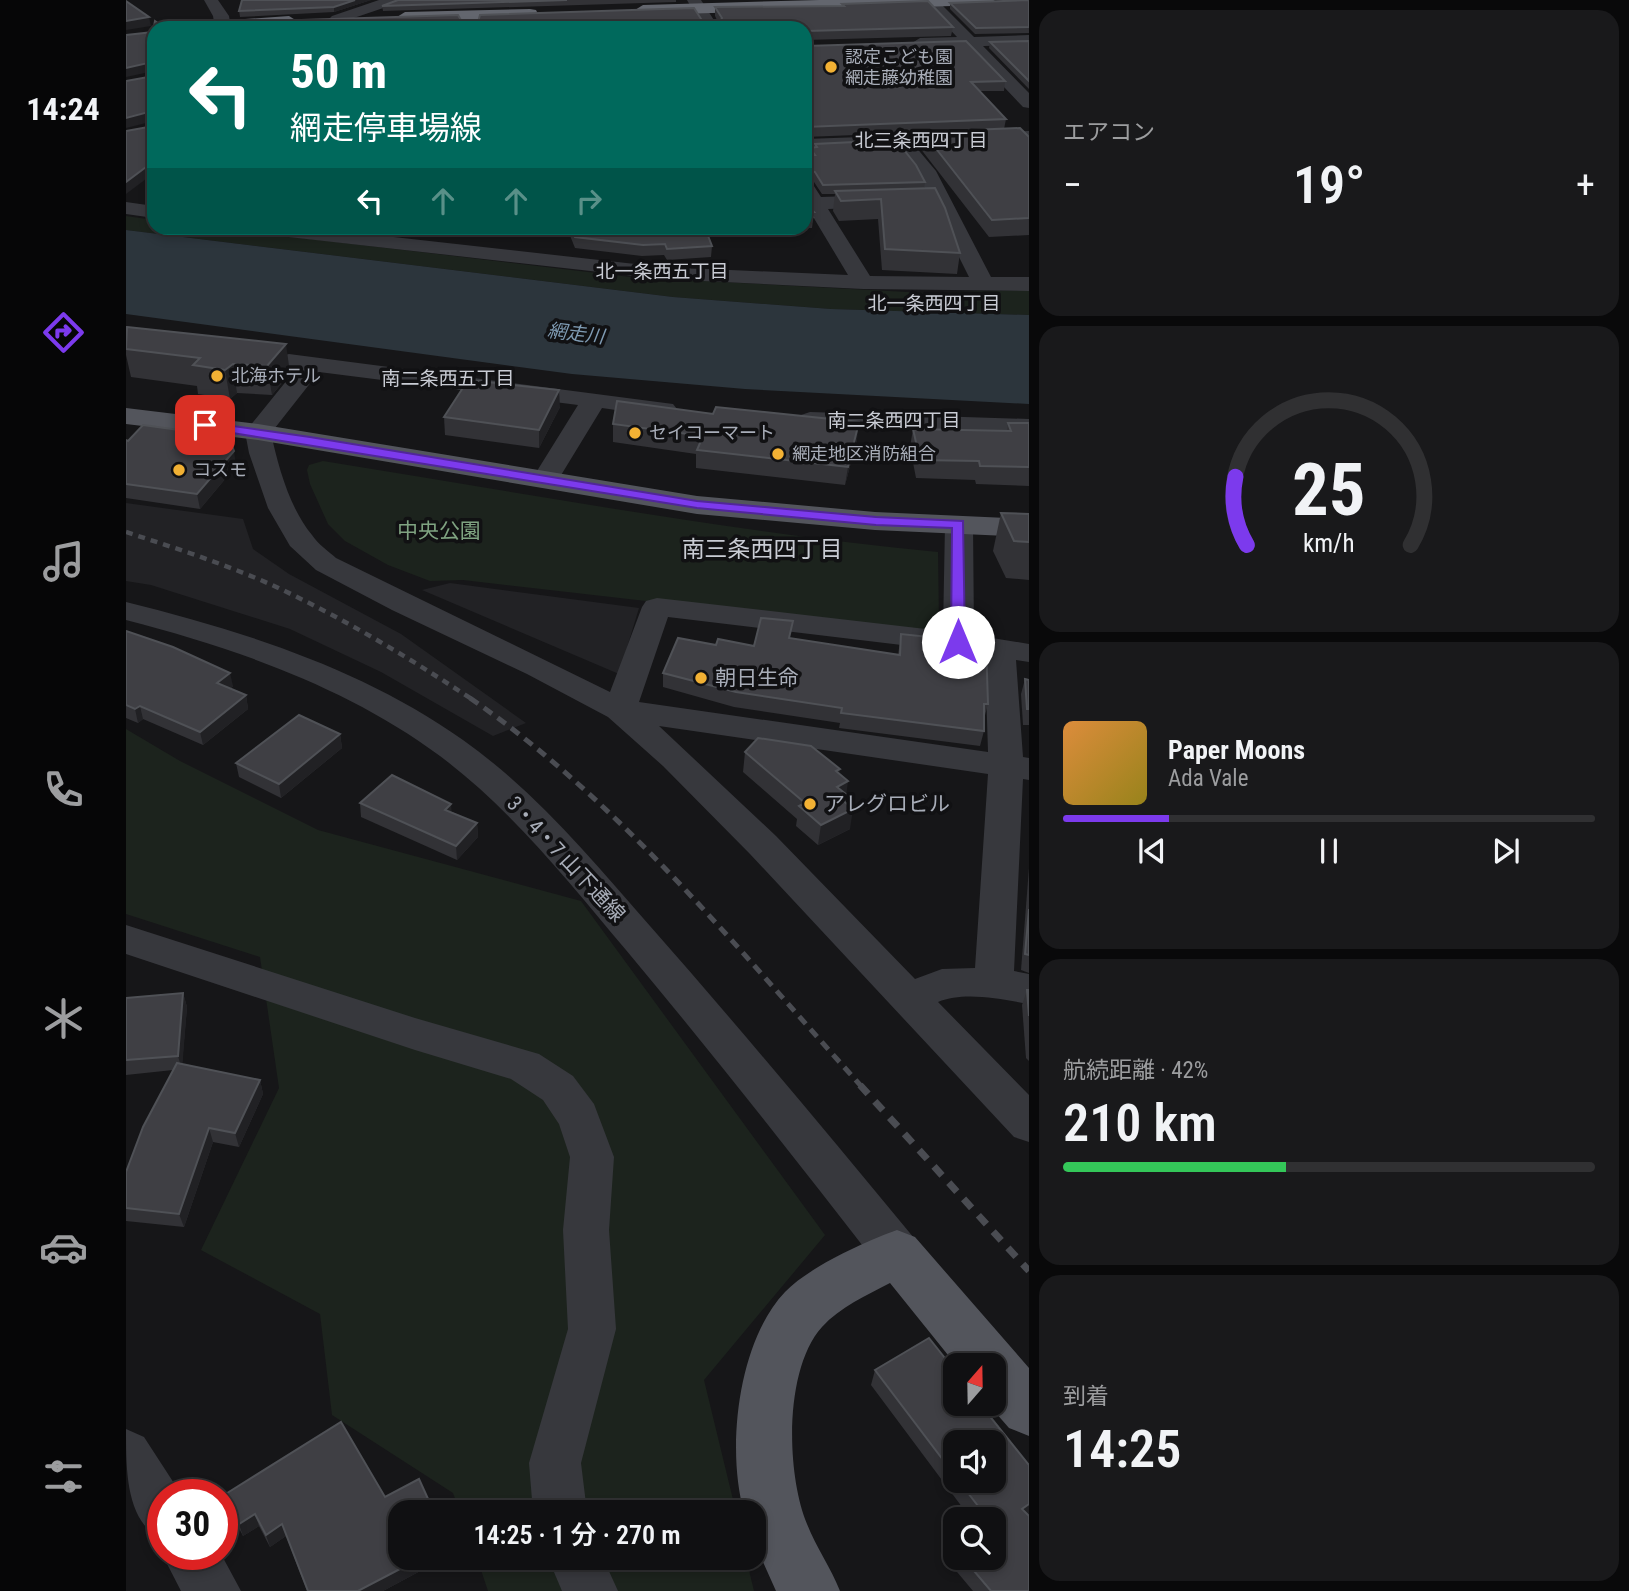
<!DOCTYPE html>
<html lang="ja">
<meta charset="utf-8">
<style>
:root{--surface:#101012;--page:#19191b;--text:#f1f3f6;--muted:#9c9d9f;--line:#303032;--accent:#7c3aed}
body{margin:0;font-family:"Roboto Condensed","Noto Sans JP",sans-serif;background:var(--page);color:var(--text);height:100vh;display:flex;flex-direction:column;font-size:26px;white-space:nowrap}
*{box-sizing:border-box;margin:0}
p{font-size:23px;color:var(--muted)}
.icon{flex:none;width:38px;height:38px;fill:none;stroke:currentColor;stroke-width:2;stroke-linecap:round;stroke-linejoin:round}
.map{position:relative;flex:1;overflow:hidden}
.panel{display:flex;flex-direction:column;gap:10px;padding:10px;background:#09090a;width:600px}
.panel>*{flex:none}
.banner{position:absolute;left:21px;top:21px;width:665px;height:214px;border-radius:21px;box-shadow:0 4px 10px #0003,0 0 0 2px var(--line);background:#00695c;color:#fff;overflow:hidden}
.needle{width:46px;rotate:20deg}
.fabs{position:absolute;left:817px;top:1353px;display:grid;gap:14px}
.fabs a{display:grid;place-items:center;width:63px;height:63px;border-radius:14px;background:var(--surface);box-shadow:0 4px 10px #0003,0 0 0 2px var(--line);font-size:35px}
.speed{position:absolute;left:21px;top:1479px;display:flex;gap:14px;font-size:35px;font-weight:700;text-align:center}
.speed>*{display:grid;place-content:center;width:91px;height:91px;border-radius:50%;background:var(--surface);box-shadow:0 4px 10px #0003,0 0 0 2px var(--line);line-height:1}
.speed .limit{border:10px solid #d22;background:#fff;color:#111}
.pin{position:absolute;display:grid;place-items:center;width:60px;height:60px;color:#fff;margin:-30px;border-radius:14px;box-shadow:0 4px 10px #0006}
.me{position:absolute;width:77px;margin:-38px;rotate:0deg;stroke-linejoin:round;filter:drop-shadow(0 0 5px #0008)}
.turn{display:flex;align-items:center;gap:24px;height:147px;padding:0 28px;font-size:32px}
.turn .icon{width:91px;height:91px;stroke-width:2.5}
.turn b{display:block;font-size:49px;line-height:60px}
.lanes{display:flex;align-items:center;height:66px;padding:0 28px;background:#0003;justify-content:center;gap:35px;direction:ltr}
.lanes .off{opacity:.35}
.big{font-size:52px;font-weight:600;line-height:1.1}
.panel .widget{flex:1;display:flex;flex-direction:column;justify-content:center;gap:10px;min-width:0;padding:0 24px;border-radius:21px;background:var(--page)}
.panel .dial{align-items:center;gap:0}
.dial svg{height:182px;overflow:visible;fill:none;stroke:var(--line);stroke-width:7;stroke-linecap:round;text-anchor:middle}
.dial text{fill:var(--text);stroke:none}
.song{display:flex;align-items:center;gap:21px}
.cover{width:84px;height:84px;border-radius:10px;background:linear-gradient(135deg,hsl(30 70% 55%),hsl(50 70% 35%))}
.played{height:7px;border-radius:4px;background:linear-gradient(90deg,var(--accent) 20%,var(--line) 20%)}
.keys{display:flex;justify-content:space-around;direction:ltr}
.heat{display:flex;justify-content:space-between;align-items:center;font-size:38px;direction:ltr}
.charge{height:10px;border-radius:5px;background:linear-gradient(90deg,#34c759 42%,var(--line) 0)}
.trip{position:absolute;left:262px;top:1500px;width:378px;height:70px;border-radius:21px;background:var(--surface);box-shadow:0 4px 10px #0003,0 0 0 2px var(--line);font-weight:600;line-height:70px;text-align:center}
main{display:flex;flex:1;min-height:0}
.tabs{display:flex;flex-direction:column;width:126px;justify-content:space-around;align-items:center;background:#060607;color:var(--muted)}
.tabs .icon{width:49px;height:49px}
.tabs .on{color:var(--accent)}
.tabs b{font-size:32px;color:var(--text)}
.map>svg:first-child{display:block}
.built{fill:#222225}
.green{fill:#1c231d}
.water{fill:#2c353c}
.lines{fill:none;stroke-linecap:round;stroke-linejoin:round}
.minor{fill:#37383d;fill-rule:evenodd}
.major{fill:#53555c;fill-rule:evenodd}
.highway{fill:#63666e;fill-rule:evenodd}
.rail-far2{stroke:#4a4c52;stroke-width:4.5;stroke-dasharray:7 6;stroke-linecap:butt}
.rail-far1{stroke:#4a4c52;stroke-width:5;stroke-dasharray:10 7;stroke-linecap:butt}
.rail{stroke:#4a4c52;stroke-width:7;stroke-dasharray:12 10;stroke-linecap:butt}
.wall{fill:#323236;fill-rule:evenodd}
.shaded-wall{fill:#212124}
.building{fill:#3f3f44;stroke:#4f5156;stroke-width:2}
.route{fill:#7c3aed;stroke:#51269a;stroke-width:2}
.poi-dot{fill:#f2b134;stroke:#111113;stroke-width:2.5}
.labels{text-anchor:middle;stroke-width:7;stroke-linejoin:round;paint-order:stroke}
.far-poi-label{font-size:18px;fill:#a8adb8;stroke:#111113;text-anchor:start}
.far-neighbourhood-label{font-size:19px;fill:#c9ccd4;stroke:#111113}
.far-water-label{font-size:19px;font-style:italic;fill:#7f9bb3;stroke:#111113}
.park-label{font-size:21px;fill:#7fa381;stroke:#111113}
.poi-label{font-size:21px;fill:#a8adb8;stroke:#111113;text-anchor:start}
.street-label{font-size:21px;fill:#a8adb8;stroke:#111113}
.neighbourhood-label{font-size:23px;fill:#c9ccd4;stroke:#111113}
</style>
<main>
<nav class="tabs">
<b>14:24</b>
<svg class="icon on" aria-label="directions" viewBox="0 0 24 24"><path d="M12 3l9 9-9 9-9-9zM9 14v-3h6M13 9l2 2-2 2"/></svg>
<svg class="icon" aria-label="music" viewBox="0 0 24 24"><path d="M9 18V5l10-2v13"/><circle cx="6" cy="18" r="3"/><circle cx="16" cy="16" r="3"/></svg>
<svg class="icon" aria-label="phone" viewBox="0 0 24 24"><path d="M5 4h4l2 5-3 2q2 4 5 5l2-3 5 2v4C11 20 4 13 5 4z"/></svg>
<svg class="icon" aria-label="climate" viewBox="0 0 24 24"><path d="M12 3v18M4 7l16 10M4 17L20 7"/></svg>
<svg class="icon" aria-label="car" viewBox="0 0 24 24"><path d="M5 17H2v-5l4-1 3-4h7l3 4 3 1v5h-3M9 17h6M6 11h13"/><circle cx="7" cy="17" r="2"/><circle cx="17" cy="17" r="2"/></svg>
<svg class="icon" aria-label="filters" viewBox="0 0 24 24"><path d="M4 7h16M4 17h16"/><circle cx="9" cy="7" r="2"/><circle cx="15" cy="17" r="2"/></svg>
</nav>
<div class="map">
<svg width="903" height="1591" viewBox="0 0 903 1591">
<rect width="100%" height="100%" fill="#161618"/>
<g class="built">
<polygon points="0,503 117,519 127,549 163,574 275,634 400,723 367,736 255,672 164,629 25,585 0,581"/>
<polygon points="324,583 513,608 493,674 296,590"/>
</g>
<g class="green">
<polygon points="0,216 28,220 28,228 93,228 504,277 800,293 903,290 903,315 705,309 547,297 0,230"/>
<path d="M197,461C402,494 606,532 812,552L813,623L800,633L337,580L304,581L262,565L219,541L202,524L184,484L181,470L183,465Z"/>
<polygon points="0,729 54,761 192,830 455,901 699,1235 578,1380 610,1512 334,1512 327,1493 206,1415 194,1314 75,1250 153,1088 134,957 0,914"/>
<polygon points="351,1558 620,1558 628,1591 362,1591"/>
</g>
<polygon class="water" points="0,230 547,297 705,309 903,315 903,404 619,389 446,374 0,314"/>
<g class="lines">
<g class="minor">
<polygon points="78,0 92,0 103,16 105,28 89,28 87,16"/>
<polygon points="253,0 274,0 272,3 216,22 206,22 203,19 206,16"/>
<polygon points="561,0 575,0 593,28 577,28"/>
<polygon points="796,0 811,0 848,37 903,35 903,45 857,46 903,93 903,108 897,107 839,46 788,46 786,43 794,38 831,37"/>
<polygon points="903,131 903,141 789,146 810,171 865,277 903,277 903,291 737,289 536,279 136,234 129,232 126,228 187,228 536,267 722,275 683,210 679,210 679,181 686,183 695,197 756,195 763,197 766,201 763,205 756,207 702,209 744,276 843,277 791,173 770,147 679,151 679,139"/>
<polygon points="0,202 28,206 28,218 0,214"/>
<path d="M163,354L547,404L551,409L547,414L538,417L476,408L429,485L419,487L409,485L406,479L452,405L193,372L145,433C152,466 164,509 186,535C192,544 202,551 210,558L484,692L516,607L520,601L531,598L817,631L819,524L823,518L833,516L843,518L847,524L848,635L903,644V662L890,660L897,757L903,758V780L897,779L888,971L903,974V1004C875,999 838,991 812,1002L903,1095V1142L888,1137L624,854L537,766L482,717L401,674L266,610L190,570L164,546L142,508L123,453L119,432L170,369L155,366L151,361L155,356ZM542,617L859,655L862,752L513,702ZM533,726L862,774L849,968L816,969L789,979L650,836Z"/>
<polygon points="684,412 903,419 903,435 675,425 671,420 675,415"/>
<path d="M0,602C117,631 237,669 337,740C409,791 466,860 524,926C614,1028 701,1133 788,1238L794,1253L788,1268L771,1274L754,1268C671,1161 587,1054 500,950C442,881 386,810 314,756C223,688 109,648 0,620Z"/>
<polygon points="0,925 289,1018 413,1054 447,1076 468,1104 488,1157 483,1230 490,1329 455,1463 461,1512 407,1512 403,1463 442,1329 437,1230 444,1157 433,1124 417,1100 385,1079 289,1050 0,954"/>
<path d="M0,1429L18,1437L55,1494H37V1541C0,1521 0,1473 0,1429Z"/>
<polygon points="37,1552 37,1554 95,1554 115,1591 55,1591 36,1554"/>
<polygon points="422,1558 477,1558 492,1591 436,1591"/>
</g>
<g class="major">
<polygon points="0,408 132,424 571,496 749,512 903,519 903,537 749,530 571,514 132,440 0,424"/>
<path d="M771,1230L789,1237L903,1368V1436L883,1428L862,1404H868V1365H830L764,1283C741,1295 714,1307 696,1327C658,1369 660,1473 681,1524C690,1547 705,1568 714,1591H650L628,1542V1512H618C600,1449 612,1341 659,1292C683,1267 738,1242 771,1230Z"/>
</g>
<g class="highway">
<polygon points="693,0 869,0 861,5 517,15 509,10 517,5"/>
<polygon points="404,9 410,10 412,14 410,18 279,22 271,17 279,12"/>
<polygon points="163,16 171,21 169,25 134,28 52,28 60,23"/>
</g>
<path class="rail-far2" d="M0,532C49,548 99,564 146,585C217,618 282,657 347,700"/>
<path class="rail-far1" d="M344,698C496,803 613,951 736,1087"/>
<polyline class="rail" points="734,1085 903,1271"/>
</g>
<g class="wall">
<polygon points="245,0 208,12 114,17 113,11"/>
<polygon points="272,0 550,0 550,2 257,11 256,6"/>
<polygon points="903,0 903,33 849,34 824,9 824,3"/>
<polygon points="716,4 827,27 825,36 679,40 679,28 336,22 592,22 589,16 589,7 716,6"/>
<polygon points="903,41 903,89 863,48 864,42"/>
<polygon points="679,46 879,81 878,91 854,91 880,119 878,129 903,137 903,235 863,237 794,148 797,132 805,132 679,137"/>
<polygon points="689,144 799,182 798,188 834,253 831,274 756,270 752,219 713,221 707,211 709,194 696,194 688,182 679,179 679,155 683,155 684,148 689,147"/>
<polygon points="679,202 688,212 686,228 656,228 679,228"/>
<polygon points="441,228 579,228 586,246 585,257 541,260 538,255 516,256 449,248"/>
<polygon points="1,327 164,373 146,395 111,393 104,399 72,394 71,386 5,377 0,355 0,338"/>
<polygon points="434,407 413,448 319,435 318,417"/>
<polygon points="882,423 903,423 903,486 850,484 849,480 790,478 784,447 787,429 881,431"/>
<polygon points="487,424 731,440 719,485 570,468 570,454 487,442"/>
<polygon points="0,440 110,466 74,509 0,498"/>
<polygon points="875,513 903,514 903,580 880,578 867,551"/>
<polygon points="0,631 107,686 104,689 120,695 122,709 77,745 17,719 12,723 0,718"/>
<polygon points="775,634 862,704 858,719 858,731 854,746 713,728 714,723 608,707 537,687 537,673 590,645 628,646 665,638 772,655"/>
<polygon points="899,679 903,680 903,725 897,725 895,694"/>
<polygon points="214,734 216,748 155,798 113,777 110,763"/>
<polygon points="619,752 713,774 720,795 720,803 724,829 692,845 670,826 671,819 617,772"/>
<polygon points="234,803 326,812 351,823 352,837 331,860 235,817"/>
<polygon points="903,868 903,973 895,970"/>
<polygon points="901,990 903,990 903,1061 900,1058 896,1005"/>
<polygon points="57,993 61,1007 56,1064 134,1080 137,1094 113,1147 87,1142 58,1227 0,1221 0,1172 47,1070 0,1075 0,998"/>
<path d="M749,1370L903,1465V1514L902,1515L903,1591H847L816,1554L822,1540L830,1535V1558H868V1519H845L745,1385ZM830,1442L868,1480H830Z"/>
<polygon points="98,1495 259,1497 275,1512 296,1558 298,1569 257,1591 181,1591 160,1536 144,1547 133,1526 117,1536 102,1507"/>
</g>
<g class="shaded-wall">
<polygon points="229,0 245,0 208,12 208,7"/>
<polygon points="23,17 25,26 0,30 0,21"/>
<polygon points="26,62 28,71 0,77 0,68"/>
<polygon points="26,111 28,121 0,128 0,118"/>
<polygon points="28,161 28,173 0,194 0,182"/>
<polygon points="160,344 164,373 146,395 141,366"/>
<polygon points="107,364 111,393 104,399 99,370"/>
<polygon points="433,390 434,407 413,448 413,430"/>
<polygon points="733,422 731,440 719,485 722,467"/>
<polygon points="108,451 110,466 74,509 71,494"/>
<polygon points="104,673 107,686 94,697 91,683"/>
<polygon points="120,695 122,709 77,745 74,732"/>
<polygon points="14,706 17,719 12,723 9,709"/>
<polygon points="214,734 216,748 155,798 153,784"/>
<polygon points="714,769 711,787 722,781 718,813 727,809 724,829 692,845 695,825 710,771"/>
<polygon points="325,804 326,818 319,810"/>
<polygon points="351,823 352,837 331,860 330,846"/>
<polygon points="57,993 61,1007 56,1070 52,1056"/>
<polygon points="134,1080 137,1094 113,1147 109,1133"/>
<polygon points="83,1128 87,1142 58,1227 53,1214"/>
<polygon points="903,1504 903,1514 889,1523 896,1509"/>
<polygon points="129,1514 133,1526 117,1536 113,1524"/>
<polygon points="156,1524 160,1536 144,1547 140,1535"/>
<polygon points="296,1558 298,1569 257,1591 232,1591"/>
</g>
<g class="building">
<polygon points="116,0 229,0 208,7 113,11"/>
<polygon points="272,0 441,0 256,6"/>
<polygon points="903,0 903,27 850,28 824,3"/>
<polygon points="0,1 23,17 0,21"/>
<polygon points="802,1 827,27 680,31 679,35 679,28 108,28 110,22 332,15 336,22 352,22 354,15 568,8 577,22 594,22 596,18 589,7 718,6 716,4"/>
<polygon points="29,21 39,28 28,28 28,64 26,62 0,68 0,35 27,32"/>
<polygon points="840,41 879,81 845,82 880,119 679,127 679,45 680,46"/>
<polygon points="903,41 903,81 864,42"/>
<polygon points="28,76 28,113 26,111 0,118 0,81"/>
<polygon points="28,126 28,161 0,182 0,131"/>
<polygon points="894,128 903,137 903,218 866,220 797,132"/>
<polygon points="770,140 790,165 799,182 697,185 689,172 679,169 679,155 689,155 684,148 691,147 689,144"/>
<polygon points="809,188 819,208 834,253 759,249 755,199 715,201 709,191"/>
<polygon points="679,202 688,212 684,212 687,217 679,218"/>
<polygon points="445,228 579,228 586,246 541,249 539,244 517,245 449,237"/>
<polygon points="1,327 160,344 141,366 107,364 99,370 67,365 74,358 0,349"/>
<polygon points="342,380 433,390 413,430 318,417"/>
<polygon points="491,401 587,414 590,407 733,422 722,467 571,450 577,436 487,424"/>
<polygon points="882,423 903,423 903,467 854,466 853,461 794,460 787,429 885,431"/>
<polygon points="17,425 103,437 108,451 71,494 0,484 0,440 2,441"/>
<polygon points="875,513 903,514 903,542 888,541"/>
<polygon points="635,618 667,621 663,638 774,655 775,634 860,643 862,704 858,704 858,731 715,713 716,708 610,692 537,673 552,638 590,645 592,639 628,646"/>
<polygon points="0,631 47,647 104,673 91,683 120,695 74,732 14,706 9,709 0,705"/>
<polygon points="899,679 903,680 903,709 901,709"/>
<polygon points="173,715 214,734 153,784 110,763"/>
<polygon points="632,738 685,746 714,769 710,771 722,781 711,787 721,795 714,798 727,809 695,825 673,806 679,803 619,752"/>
<polygon points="266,775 325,804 319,810 351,823 330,846 234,803"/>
<polygon points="903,909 903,955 899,954"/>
<polygon points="901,990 903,990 903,1016"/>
<polygon points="57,993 52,1056 0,1060 0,998"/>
<polygon points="51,1063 134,1080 109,1133 83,1128 53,1214 0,1208 0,1172 17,1127"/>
<polygon points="803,1338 830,1372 830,1404 854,1404 903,1465 903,1504 896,1509 903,1516 903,1591 865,1591 837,1558 868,1558 868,1519 853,1519 859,1515 832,1480 868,1480 868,1442 830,1442 830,1477 749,1370"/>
<polygon points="215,1422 259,1497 293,1479 308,1512 275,1512 275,1558 295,1558 232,1591 182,1591 156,1524 140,1535 129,1514 113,1524 98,1495"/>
<polygon points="830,1535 830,1549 822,1540"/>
</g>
<polygon class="route" points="79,422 184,437 571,501 750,517 837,521 839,642 832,646 825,642 826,528 750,525 571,508 75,428 75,423"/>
<g class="poi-dot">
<circle cx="705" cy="67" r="7"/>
<circle cx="91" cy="376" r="7"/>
<circle cx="509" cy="433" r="7"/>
<circle cx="652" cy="454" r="7"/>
<circle cx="53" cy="470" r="7"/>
<circle cx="575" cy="678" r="7"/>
<circle cx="684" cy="804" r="7"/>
</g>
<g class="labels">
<g class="far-poi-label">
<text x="719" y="63">認定こども園<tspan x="719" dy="21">網走藤幼稚園</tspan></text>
<text x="105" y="382">北海ホテル</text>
<text x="523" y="439">セイコーマート</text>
<text x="666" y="460">網走地区消防組合</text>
<text x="67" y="476">コスモ</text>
</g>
<g class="far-neighbourhood-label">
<text x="795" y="147">北三条西四丁目</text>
<text x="536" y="278">北一条西五丁目</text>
<text x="808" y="310">北一条西四丁目</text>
<text x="322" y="385">南二条西五丁目</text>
<text x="768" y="427">南二条西四丁目</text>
</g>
<g class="far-water-label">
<text transform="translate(450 333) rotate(7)" y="7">網走川</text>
</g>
<g class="park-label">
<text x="313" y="538">中央公園</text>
</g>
<g class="poi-label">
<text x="589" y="685">朝日生命</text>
<text x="698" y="811">アレグロビル</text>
</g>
<g class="street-label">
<text transform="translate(440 859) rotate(47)" y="7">3・4・7 山下通線</text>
</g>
<g class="neighbourhood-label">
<text x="636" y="557">南三条西四丁目</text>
</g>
</g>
</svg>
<div class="fabs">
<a><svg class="needle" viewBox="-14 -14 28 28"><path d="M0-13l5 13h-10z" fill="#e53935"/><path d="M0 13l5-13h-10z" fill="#9c9d9f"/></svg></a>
<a><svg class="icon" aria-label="sound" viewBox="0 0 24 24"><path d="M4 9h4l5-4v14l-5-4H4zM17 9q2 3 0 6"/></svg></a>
<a><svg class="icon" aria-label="search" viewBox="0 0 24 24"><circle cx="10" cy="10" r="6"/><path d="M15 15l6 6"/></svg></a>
</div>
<div class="speed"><div class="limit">30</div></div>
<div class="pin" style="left:79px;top:425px;background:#d93025"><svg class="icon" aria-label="arrive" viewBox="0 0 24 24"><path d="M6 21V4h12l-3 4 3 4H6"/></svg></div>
<svg class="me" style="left:832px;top:642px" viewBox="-20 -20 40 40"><circle r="19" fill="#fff"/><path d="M0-13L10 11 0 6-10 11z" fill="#7c3aed"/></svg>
<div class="trip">14:25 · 1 分 · 270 m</div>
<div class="banner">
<div class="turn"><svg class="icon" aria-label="left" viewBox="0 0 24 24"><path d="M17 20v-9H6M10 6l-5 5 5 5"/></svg><div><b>50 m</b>網走停車場線</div></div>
<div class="lanes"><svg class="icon" aria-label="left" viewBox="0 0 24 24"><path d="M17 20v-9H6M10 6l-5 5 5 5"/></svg><svg class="icon off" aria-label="ahead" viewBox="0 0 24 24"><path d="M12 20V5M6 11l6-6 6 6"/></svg><svg class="icon off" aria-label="ahead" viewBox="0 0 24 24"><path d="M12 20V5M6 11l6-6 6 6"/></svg><svg class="icon off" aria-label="right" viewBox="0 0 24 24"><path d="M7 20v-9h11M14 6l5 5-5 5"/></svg></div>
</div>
</div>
<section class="panel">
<div class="widget"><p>エアコン</p>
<div class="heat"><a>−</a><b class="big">19°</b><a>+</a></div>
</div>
<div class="widget dial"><svg viewBox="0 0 100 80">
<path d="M14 69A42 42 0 1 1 86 69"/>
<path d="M14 69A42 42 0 0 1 9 39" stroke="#7c3aed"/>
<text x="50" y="56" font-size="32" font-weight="700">25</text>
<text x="50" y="72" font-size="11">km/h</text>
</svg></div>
<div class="widget">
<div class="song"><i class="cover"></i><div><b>Paper Moons</b><p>Ada Vale</p></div></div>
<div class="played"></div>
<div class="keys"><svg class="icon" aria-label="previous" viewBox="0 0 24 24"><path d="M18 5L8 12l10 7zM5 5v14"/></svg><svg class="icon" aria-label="pause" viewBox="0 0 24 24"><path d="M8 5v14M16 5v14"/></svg><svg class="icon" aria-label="next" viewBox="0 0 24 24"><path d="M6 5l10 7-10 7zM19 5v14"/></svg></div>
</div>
<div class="widget"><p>航続距離 · 42%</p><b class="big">210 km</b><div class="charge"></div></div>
<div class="widget"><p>到着</p><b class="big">14:25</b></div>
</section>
</main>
